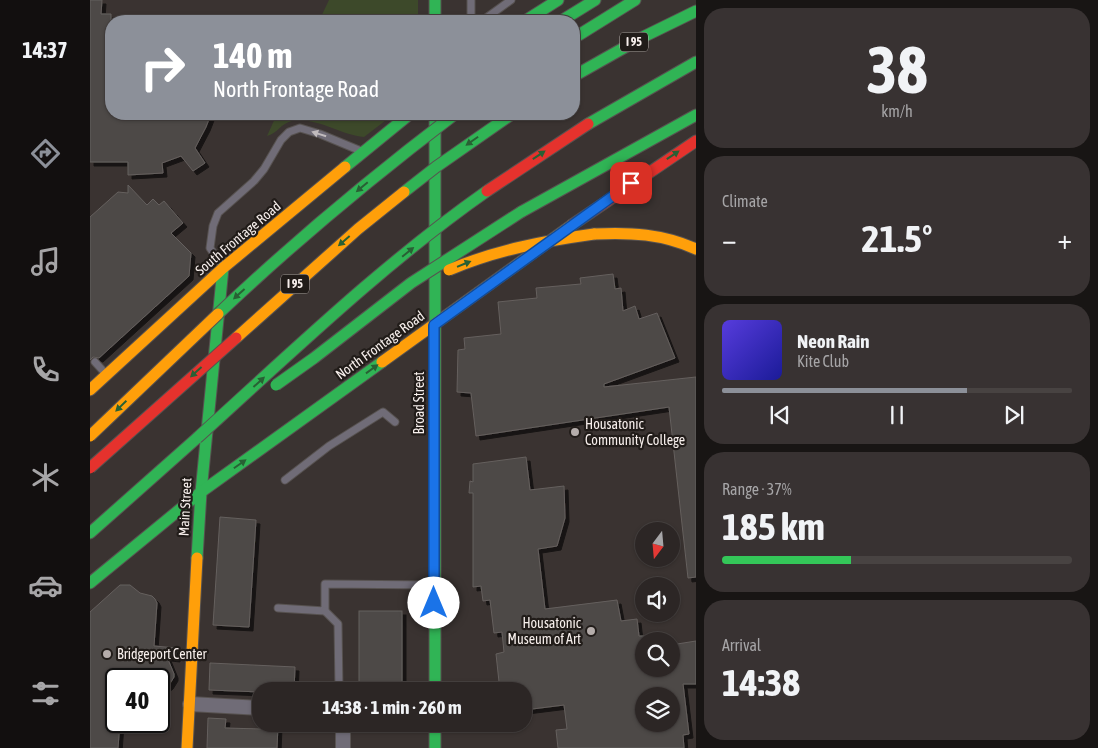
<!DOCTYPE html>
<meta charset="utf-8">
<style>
:root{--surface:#2c2625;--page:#383232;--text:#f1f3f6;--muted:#a6a5a7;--line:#484342;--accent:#8c9099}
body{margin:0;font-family:"Asap Condensed",sans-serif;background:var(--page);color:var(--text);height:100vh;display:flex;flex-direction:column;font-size:19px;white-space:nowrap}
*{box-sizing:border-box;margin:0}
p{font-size:16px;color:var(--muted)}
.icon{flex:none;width:28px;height:28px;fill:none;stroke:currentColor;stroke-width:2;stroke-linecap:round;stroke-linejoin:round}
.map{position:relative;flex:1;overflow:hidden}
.sheet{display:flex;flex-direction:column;gap:8px;padding:8px;background:#181514;width:402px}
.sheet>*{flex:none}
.top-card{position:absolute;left:15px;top:15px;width:475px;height:105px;border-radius:20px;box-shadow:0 1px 4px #0004,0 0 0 1px var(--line);background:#8c9099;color:#fff;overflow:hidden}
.needle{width:32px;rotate:196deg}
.tools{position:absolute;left:545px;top:522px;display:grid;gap:10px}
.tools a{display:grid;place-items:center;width:45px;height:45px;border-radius:50%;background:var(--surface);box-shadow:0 1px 4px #0004,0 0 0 1px var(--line);font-size:25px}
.speed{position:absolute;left:15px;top:668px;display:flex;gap:10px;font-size:25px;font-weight:700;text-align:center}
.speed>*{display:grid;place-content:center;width:65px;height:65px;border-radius:50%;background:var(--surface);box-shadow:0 1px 4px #0004,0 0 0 1px var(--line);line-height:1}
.speed .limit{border:2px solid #111;border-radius:8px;background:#fff;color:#111}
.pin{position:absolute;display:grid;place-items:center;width:42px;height:42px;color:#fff;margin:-21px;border-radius:10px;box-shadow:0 2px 8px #0006}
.me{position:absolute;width:55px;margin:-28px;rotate:0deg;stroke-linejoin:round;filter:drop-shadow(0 0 4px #0008)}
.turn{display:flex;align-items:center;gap:18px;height:105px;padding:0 25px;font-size:22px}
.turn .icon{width:65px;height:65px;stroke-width:2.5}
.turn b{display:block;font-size:35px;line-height:42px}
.big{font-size:38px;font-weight:700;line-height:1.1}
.sheet .card{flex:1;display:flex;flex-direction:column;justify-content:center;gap:8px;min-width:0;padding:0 18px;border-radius:20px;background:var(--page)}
.sheet .dial{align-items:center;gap:0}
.dial b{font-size:65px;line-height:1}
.song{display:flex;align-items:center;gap:15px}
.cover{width:60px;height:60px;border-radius:8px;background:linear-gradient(135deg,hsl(250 70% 55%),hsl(240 70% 35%))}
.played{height:5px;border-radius:2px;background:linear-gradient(90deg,var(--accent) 70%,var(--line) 70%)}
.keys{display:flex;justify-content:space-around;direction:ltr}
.heat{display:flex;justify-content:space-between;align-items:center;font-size:28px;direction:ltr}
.charge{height:8px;border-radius:4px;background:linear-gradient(90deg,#34c759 37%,var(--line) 0)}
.trip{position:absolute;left:162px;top:682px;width:280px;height:50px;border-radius:20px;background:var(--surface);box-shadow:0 1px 4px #0004,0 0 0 1px var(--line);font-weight:700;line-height:50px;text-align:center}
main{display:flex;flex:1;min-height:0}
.dock{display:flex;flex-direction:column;width:90px;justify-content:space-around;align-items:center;background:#120f0f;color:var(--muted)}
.dock .icon{width:35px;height:35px}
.dock .on{color:var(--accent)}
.dock b{font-size:22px;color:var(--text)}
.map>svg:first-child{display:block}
.green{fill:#3d492a}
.building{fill:#4d4846;stroke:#65605e;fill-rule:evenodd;filter:url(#shadow)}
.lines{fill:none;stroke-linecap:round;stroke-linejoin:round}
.lane-casing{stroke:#575250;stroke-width:9}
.street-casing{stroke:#575250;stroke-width:16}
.fast-casing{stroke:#575250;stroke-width:13}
.slow-casing{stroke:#575250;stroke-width:13}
.jam-casing{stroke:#575250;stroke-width:13}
.lane{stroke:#706c77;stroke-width:7}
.street{stroke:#706c77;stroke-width:14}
.fast{stroke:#30b455;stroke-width:11}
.slow{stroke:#ff9f0a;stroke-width:11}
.jam{stroke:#e5322d;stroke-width:11}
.fast-bridge-casing{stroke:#575250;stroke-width:13;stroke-linecap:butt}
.slow-bridge-casing{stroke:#575250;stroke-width:13;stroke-linecap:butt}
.jam-bridge-casing{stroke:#575250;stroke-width:13;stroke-linecap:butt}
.fast-bridge{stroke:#30b455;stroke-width:11}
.slow-bridge{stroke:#ff9f0a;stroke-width:11}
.jam-bridge{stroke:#e5322d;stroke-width:11}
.oneway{fill:#c1bbbd}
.oneway2{fill:#286034}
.route-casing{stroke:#114b97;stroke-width:12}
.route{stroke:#1a73e8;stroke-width:9}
.poi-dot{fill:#b5adab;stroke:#211c19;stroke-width:2}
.labels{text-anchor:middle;stroke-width:4.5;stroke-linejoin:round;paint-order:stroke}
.shield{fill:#211c19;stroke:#b7b0ad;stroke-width:1}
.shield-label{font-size:12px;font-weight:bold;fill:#f7efec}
.street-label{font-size:14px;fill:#f7efec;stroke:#211c19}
.poi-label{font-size:14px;fill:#f7efec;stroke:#211c19;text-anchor:start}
</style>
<main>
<nav class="dock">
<b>14:37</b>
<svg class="icon on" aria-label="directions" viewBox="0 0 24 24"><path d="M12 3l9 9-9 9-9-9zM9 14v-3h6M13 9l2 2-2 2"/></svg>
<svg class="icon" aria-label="music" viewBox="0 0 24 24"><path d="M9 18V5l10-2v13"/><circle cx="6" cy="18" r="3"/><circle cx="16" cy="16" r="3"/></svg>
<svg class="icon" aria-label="phone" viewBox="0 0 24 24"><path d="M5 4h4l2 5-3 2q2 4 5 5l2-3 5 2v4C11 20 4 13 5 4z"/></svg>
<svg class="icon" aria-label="climate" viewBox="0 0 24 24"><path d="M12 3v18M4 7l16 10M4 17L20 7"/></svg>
<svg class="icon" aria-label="car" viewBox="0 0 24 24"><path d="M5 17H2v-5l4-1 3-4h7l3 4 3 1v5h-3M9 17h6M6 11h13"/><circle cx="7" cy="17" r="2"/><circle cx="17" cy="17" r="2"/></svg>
<svg class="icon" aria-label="filters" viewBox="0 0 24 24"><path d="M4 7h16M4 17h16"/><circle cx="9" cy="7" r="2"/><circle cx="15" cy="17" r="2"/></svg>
</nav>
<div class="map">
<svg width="606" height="748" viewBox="0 0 606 748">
<defs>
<filter id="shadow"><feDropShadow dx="4" dy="4" stdDeviation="0" flood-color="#0009"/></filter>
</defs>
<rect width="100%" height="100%" fill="#3a3331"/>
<g class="green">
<polygon points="239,0 328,0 328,21 229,21"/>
<path d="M187,114H304L274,137C251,135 225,116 202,121C191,123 187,134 177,136Z"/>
</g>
<g class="building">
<polygon points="0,0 12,0 11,14 21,14 21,114 121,114 116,127 105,148 115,163 103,171 91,156 72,163 73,173 38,175 38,162 0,162"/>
<polygon points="38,185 57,205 63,199 69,205 74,201 93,223 81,233 101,253 99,276 9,358 3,357 0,360 0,217 28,192 38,193"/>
<polygon points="523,274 525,289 531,288 533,311 545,306 549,319 567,313 585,358 514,384 514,387 606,377 606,577 598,578 579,407 386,436 381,393 367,392 368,350 375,349 374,338 411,334 408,302 447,298 446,288 491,284 490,278"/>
<path d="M436,457L440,490L474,486L475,518L467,546L448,549L455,609L527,600L531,621L547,619L549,636H554V669H581V645L606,641V684H593L599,734L593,735L594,748H468L466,730L477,729L474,705L434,710V691H410L406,654L414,652L412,632L404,633L400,600L393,601L391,586L383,587V493H379L380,481L383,482V464ZM554,696H581V724H554Z"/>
<polygon points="130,517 166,520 159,627 123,625"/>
<polygon points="30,585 40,585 50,593 62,596 65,599 67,603 64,646 87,648 86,658 77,657 84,674 84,677 79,685 69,693 69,679 26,679 26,721 30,721 28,748 0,748 0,612"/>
<rect x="269" y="611" width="43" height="78"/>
<polygon points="120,663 205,667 204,691 171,692 119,690"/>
<polygon points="118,718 136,719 135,728 171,729 169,723 188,724 187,748 117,748"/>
</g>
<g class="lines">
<defs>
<g id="lane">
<polyline points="381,0 381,21"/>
<polyline points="392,21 421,0"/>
<polyline points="133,267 120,248 123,226 128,213 164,181 174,169 191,140 199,132 210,128 230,134 271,151"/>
<polyline points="5,362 15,373"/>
<polyline points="195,480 239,446 293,412 305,422"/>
<polyline points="188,608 235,611 235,584 344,585"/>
<polyline points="235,611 248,624 249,691"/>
</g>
<g id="street">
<polyline points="100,704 171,708"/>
<polyline points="253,724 253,748"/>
</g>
<g id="fast">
<polyline points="345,0 345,21"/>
<polyline points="435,21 468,0"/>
<polyline points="471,21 505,0"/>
<polyline points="484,38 545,0"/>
<polyline points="484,76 553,37 606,11"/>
<polyline points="345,118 345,691"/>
<polyline points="498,124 606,62"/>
<polyline points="255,167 320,114"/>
<polyline points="431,212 606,115"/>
<polyline points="0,533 107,438"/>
<polyline points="107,558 111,492 133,268"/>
<polyline points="0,583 111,492 292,362"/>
<polyline points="345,724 345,748"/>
</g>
<g id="slow">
<path d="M504,234C540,232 573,234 606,249"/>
<polyline points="292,362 482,225"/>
<polyline points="0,390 133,268 255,167"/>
<polyline points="97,748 107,558"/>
</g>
<polyline id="jam" points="482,225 606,141"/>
</defs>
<use href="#lane" class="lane-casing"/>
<use href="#street" class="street-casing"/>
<use href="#fast" class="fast-casing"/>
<use href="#slow" class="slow-casing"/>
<use href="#jam" class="jam-casing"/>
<use href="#lane" class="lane"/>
<use href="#street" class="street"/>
<use href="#fast" class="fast"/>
<use href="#slow" class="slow"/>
<use href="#jam" class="jam"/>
<defs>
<g id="fast-bridge">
<polyline points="314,192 346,167 422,114"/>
<path d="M128,314C203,243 282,177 365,114"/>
<polyline points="186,385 224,358 321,283 431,212"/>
<path d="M107,438C201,353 293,264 397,191"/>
</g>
<g id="slow-bridge">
<path d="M359,270C406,250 454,241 504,234"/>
<polyline points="146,338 268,229 314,192"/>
<polyline points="0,436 128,314"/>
</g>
<g id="jam-bridge">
<polyline points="397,191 498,124"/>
<polyline points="0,468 146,338"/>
</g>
</defs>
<use href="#fast-bridge" class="fast-bridge-casing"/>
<use href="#slow-bridge" class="slow-bridge-casing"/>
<use href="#jam-bridge" class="jam-bridge-casing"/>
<use href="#fast-bridge" class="fast-bridge"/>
<use href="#slow-bridge" class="slow-bridge"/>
<use href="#jam-bridge" class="jam-bridge"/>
</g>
<defs><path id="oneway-solid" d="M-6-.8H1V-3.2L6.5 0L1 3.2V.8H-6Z" transform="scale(1.25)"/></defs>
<use class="oneway" href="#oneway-solid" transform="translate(229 134) rotate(-162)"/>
<g class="oneway2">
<use href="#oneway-solid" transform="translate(382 141) rotate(145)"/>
<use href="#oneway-solid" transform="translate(449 155) rotate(-34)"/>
<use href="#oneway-solid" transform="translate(583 155) rotate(-34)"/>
<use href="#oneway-solid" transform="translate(272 187) rotate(140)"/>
<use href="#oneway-solid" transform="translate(254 241) rotate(139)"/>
<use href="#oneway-solid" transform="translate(318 252) rotate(-39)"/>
<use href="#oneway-solid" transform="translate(374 264) rotate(-22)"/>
<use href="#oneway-solid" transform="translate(149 294) rotate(138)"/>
<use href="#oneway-solid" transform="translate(282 369) rotate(-36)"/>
<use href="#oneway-solid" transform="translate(106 372) rotate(138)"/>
<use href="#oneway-solid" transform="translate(169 382) rotate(-42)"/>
<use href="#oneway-solid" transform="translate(31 406) rotate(136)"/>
<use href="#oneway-solid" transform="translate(150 464) rotate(-35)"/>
</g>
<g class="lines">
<defs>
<polyline id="route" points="344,603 344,325 541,183"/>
</defs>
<use href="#route" class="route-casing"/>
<use href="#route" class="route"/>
</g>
<g class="poi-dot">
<circle cx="485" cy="432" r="5"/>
<circle cx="501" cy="631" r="5"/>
<circle cx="17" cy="654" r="5"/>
</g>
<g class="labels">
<g class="shield">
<rect x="530" y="32.5" width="28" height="19" rx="4"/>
<rect x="191" y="274.5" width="28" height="19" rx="4"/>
</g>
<g class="shield-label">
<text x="544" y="46">I 95</text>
<text x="205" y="288">I 95</text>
</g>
<g class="street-label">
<text transform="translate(148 238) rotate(-40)" y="5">South Frontage Road</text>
<text transform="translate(290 345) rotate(-36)" y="5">North Frontage Road</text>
<text transform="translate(329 403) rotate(-90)" y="5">Broad Street</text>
<text transform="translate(95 507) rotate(-87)" y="5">Main Street</text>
</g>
<g class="poi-label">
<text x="495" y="429">Housatonic<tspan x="495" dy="16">Community College</tspan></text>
<text x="491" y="628" text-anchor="end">Housatonic<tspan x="491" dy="16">Museum of Art</tspan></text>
<text x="27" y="659">Bridgeport Center</text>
</g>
</g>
</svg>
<div class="tools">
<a><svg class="needle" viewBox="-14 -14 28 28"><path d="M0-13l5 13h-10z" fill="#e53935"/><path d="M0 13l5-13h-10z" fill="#a6a5a7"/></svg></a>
<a><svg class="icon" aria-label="sound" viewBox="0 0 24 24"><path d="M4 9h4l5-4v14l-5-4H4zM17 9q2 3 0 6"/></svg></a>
<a><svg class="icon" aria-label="search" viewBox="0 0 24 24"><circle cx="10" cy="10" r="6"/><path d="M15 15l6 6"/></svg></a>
<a><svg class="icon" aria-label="layers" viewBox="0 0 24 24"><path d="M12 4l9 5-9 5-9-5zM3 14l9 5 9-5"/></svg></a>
</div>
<div class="speed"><div class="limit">40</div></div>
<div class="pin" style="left:541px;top:183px;background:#d93025"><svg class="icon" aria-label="arrive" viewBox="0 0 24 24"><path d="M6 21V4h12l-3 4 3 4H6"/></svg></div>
<svg class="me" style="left:344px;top:603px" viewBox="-20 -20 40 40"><circle r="19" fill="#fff"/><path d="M0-13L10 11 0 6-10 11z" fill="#1a73e8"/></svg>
<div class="trip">14:38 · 1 min · 260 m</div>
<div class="top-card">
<div class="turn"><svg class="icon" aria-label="right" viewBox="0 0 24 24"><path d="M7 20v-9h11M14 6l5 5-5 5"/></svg><div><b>140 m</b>North Frontage Road</div></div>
</div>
</div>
<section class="sheet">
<div class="card dial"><b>38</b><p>km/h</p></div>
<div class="card"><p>Climate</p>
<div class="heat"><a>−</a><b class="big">21.5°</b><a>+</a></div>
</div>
<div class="card">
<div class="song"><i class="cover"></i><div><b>Neon Rain</b><p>Kite Club</p></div></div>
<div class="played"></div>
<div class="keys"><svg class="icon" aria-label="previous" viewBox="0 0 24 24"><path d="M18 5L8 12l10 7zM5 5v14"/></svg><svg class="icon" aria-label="pause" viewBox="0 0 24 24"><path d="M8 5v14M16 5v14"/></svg><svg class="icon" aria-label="next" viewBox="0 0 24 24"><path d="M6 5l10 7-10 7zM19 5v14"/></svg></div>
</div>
<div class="card"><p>Range · 37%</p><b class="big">185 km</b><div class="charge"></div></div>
<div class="card"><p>Arrival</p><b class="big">14:38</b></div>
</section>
</main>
